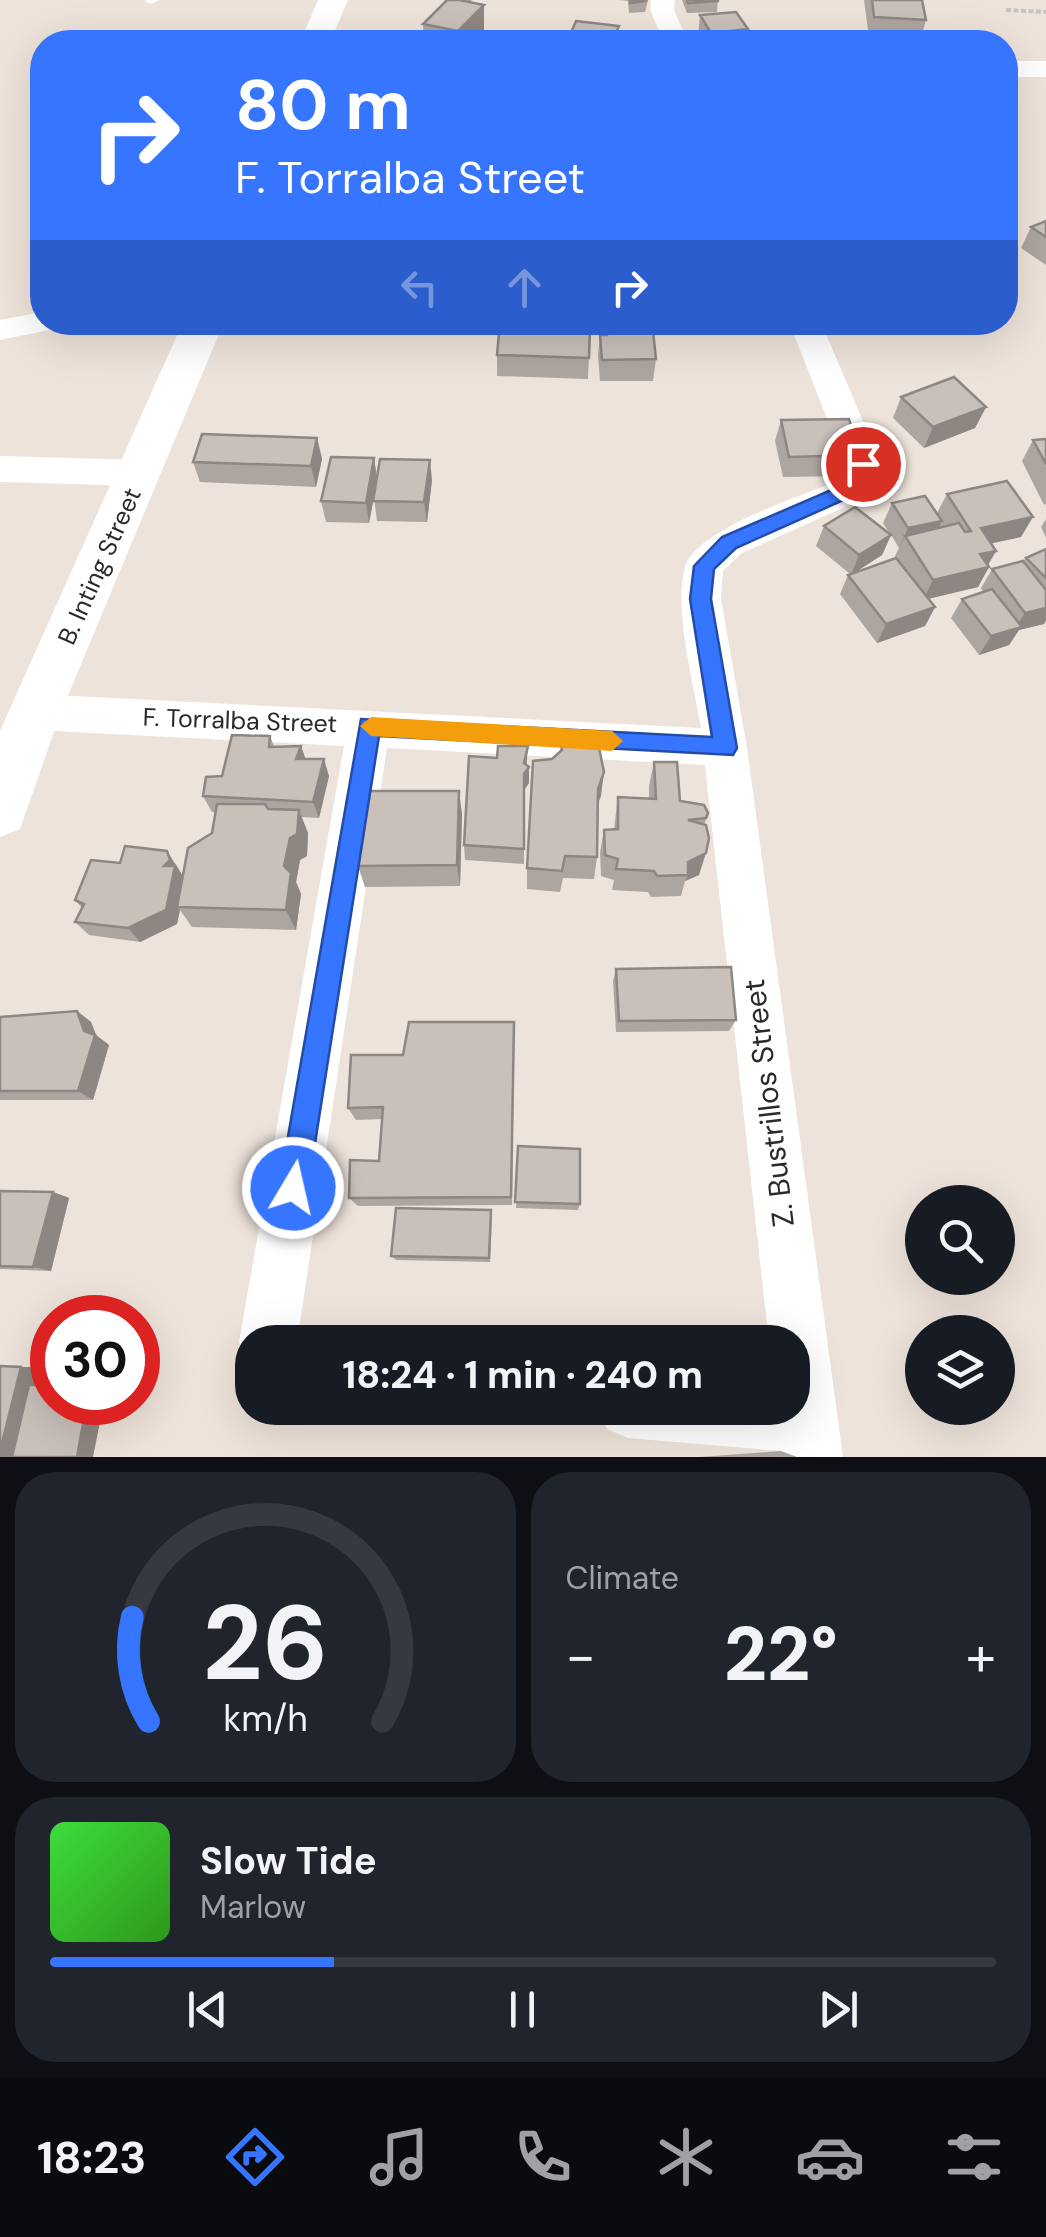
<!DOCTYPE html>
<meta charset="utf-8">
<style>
:root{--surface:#171b24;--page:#20242c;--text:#f1f3f6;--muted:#9ea1a6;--line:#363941;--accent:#3675ff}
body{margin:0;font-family:"DM Sans",sans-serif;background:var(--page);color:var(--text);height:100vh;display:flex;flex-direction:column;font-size:38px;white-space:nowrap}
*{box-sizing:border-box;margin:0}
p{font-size:32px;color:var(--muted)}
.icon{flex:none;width:55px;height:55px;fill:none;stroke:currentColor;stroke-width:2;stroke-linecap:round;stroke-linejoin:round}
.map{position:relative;height:1457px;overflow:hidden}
.panel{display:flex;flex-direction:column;gap:15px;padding:15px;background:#0d0f14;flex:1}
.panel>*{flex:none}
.guide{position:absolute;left:30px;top:30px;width:988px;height:305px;border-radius:40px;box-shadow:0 10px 40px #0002;background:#3675ff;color:#fff;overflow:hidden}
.buttons{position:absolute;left:905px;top:1185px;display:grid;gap:20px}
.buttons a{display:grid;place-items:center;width:110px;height:110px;border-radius:50%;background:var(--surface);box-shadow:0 10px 40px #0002;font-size:50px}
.speed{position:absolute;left:30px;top:1295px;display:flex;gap:20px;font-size:50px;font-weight:700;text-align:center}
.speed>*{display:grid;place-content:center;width:130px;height:130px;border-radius:50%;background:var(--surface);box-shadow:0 10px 40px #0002;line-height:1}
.speed .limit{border:15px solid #d22;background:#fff;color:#111}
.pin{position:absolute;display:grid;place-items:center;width:85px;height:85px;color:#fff;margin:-42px;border:5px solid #fff;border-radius:50%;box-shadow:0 2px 10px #0007}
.me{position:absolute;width:110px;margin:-55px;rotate:9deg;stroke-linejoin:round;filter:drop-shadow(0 0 8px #0008)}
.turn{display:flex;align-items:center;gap:35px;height:210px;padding:0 40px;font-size:45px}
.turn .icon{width:130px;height:130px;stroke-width:2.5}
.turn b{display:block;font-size:70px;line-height:85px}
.lanes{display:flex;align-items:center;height:95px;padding:0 40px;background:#0003;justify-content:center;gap:50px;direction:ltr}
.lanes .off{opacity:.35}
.big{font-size:75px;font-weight:800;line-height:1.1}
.panel .widget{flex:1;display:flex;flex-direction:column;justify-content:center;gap:15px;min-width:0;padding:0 35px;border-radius:40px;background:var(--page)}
.panel .dial{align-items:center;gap:0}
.dial svg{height:260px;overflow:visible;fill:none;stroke:var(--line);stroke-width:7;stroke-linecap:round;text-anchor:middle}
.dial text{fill:var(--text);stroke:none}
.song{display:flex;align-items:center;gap:30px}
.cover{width:120px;height:120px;border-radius:15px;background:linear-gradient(135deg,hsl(120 70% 55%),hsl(110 70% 35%))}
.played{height:10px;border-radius:5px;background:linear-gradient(90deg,var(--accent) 30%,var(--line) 30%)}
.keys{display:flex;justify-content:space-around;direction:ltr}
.heat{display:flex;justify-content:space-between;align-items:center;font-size:55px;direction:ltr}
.panel .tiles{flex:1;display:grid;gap:15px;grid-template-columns:1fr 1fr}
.widget:last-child{grid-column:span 2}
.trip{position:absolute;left:235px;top:1325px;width:575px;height:100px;border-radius:40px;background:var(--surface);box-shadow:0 10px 40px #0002;font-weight:800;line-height:100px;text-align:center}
.tab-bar{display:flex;height:160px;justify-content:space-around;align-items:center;background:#090b0e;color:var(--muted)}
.tab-bar .icon{width:70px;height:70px}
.tab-bar .current{color:var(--accent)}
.tab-bar b{font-size:45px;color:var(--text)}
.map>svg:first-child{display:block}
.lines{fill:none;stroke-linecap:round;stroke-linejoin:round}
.path{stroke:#c3c3c3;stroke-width:4;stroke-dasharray:5 2.5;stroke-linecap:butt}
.lane{fill:#fff;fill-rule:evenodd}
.street{fill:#fff;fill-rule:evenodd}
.secondary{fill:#fff;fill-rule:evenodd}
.wall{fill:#ada5a0;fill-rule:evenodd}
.shaded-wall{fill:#8d8682}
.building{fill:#c9c0ba;stroke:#8d8682;stroke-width:2.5}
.route{fill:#3675ff;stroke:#234ca6;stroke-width:2.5}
.slow{fill:#f59e0b}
.labels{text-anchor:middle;stroke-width:9;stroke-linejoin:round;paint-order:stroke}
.street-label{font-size:25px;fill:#2a2a2a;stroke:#fff}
.near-street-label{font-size:30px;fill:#2a2a2a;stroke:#fff}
</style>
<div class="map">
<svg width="1046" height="1457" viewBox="0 0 1046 1457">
<rect width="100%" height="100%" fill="#eee3da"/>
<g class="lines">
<polyline class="path" points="1006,10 1046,12"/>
<polygon class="lane" points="159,0 151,4 145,1 146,0"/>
<g class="street">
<polygon points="651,0 675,0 674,10 688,42 664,42 650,10"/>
<rect x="1005" y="61" width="41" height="16"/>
<polygon points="42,312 42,322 59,322 54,329 0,340 0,320"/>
<path d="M789,322H821L881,464L879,477L863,499L742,553L723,571L721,599L747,748L843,1457H781V1451L628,1438L607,1429L598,1408H792V1342H769L705,765L387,748L297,1342H252V1365L247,1363L239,1342L344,746L34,730L19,724L13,712L19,700L34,694L701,728C694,684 673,609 685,567C696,529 802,496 837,481L845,464Z"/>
<polygon points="0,456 140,460 153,464 158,473 153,482 140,486 0,482"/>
</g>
<g class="secondary">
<polygon points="318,0 348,0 330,42 300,42"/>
<polygon points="183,322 224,322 61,712 20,829 0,837 0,731"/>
</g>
</g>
<g class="wall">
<polygon points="447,0 472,0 470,2 484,5 484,35 478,42 424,42 423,24"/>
<polygon points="618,0 648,0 645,12 629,13 628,1"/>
<polygon points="682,0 718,0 717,12 687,13"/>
<polygon points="864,0 922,0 926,20 920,41 869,38"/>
<polygon points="700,15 748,29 746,42 701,42 698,36"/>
<polygon points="1046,221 1046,265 1021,248 1031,227"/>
<polygon points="627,322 656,359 653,381 600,381 598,356 600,335 606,335 607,326 627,326"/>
<polygon points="590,326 588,379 497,376 497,355"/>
<polygon points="901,397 986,407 975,428 924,448 893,418"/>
<polygon points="781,420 860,455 852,476 783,477 775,441"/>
<polygon points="317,438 322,459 316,487 200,482 193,462"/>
<polygon points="1046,439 1046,504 1044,505 1022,461 1033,440"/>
<polygon points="374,458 377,478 432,480 427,522 377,521 374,498 369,523 326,522 321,501"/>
<path d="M947,494L1021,537L991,543L996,551L988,565L989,567L978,587L928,599L935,607L925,626L877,643L840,594L848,575L850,574L816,546L824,526L890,534L883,523L892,503L937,513ZM891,535L899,548L895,556L899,562L854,573L882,555Z"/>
<polygon points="1046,519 1046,538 1041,527"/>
<polygon points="1046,549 1046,620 1044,624 1019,630 1009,645 979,655 951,618 962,599 983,592 981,588 992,569 1023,561 1026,558"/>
<polygon points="270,736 274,746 301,746 305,759 329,776 319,818 301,817 308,833 307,856 300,860 296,882 301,894 296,930 192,927 180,910 177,924 140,942 89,935 75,922 82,908 75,900 177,866 183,877 212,833 215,812 212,812 203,796 222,776"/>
<polygon points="561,743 601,796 597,805 597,857 594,879 563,878 560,892 527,889 527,868 552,759 560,752"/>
<polygon points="654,762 680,801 708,813 704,825 699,875 685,881 681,896 651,897 648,892 612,890 614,880 601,876 600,852 604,830 614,829 618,797 649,798 649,786"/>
<polygon points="527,765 529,767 529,783 524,790 524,864 465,860 464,845"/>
<polygon points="462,814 460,886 365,887 358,866"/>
<polygon points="616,969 736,1020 729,1031 616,1032 613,981"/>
<polygon points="77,1011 91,1022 96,1035 109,1045 93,1100 0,1100 0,1017"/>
<polygon points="514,1038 512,1205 358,1206 349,1198 379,1161 382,1119 356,1120 348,1108 403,1055"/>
<polygon points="518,1146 580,1204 578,1210 516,1208"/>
<polygon points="0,1191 53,1192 69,1198 51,1271 0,1269"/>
<polygon points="492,1215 490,1262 396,1260 391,1256"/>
<polygon points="781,1451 797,1457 700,1457"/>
</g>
<g class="shaded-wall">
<polygon points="484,5 484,35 478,42 459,42 458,31"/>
<polygon points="748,29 746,42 709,42 711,33"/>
<polygon points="986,407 975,428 924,448 933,427"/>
<polygon points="317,438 322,459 316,487 311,466"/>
<polygon points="374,458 377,479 369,523 366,503"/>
<polygon points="430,460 432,480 427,522 424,502"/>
<polygon points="1033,517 1021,537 970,548 981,528"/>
<polygon points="942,521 932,541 905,536 899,548 908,528"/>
<polygon points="891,535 882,555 851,575 859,555"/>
<polygon points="996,551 986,568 989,567 978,587 923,600 933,580 980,554"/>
<polygon points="935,607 925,626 877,643 886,624"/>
<polygon points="1046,608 1046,620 1044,624 1019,630 1009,645 979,655 991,636 1014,629 1025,613"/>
<polygon points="301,746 307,763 296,759"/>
<polygon points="528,746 526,772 529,767 529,783 524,790 524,763"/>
<polygon points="324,759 329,776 319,818 313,802"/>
<polygon points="604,772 601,796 594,813 598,789"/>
<polygon points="459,791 462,814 460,886 457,865"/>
<polygon points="299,810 308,833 307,856 300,860 296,882 301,894 296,930 286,910 284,866 290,838"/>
<polygon points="167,851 186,881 177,907 180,910 177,924 140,942 128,928 164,866"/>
<polygon points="706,853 699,875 685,881 688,875 688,862"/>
<polygon points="77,1011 91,1022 96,1035 109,1045 93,1100 78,1091 84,1031"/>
<polygon points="53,1192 69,1198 51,1271 33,1267"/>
<polygon points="21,1367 40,1367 18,1457 0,1457 0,1451"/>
<polygon points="87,1402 104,1402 93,1457 77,1457"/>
</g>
<g class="building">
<polygon points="447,0 459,0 484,5 458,31 423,24"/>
<polygon points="630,0 646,0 646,1 630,3"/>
<polygon points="687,0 718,0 718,1 688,3"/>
<polygon points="872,0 922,0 926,20 874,17"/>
<polygon points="736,12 748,29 711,33 700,15"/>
<polygon points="576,21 619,26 612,42 567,42"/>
<polygon points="1046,221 1046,237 1031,227"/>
<polygon points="500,322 590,326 589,358 497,355"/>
<polygon points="628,322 652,322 656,359 602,360 600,335 607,335 607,326 628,326"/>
<polygon points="954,377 986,407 933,427 901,397"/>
<polygon points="849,419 860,455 789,457 781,420"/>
<polygon points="202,434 317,438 311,466 193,462"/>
<polygon points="1046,439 1046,464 1033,440"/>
<polygon points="331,457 374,458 366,503 321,501"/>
<polygon points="380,459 430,460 424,502 373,501"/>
<polygon points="1007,481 1033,517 981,528 996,551 980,554 989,567 933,580 905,536 959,523 965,532 971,531 947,494"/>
<polygon points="925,496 942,521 908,528 892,503"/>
<polygon points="855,507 891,535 859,555 824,526"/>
<polygon points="1046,549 1046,578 1026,558"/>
<polygon points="896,558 935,607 886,624 848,575"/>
<polygon points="1023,561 1046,590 1046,608 1025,613 992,569"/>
<polygon points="992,589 1022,627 991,636 962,599"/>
<polygon points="232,735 270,736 269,747 301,746 296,759 324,759 313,802 203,796 206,777 222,776"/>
<polygon points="561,743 598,743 604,772 598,789 597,857 565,856 562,871 527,868 533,761 552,759 562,750"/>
<polygon points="498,746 528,746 524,763 529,767 524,774 524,849 464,845 469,756 497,758"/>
<polygon points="654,762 677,762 680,801 704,805 708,813 706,818 688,820 706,825 709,838 706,853 688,862 688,875 657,876 654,871 616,869 618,859 605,855 604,830 618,829 618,797 656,799"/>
<polygon points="365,791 459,791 457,865 358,866"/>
<polygon points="217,804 265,804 268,809 299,810 297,834 290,838 284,866 291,873 286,910 177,907 188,848 212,833"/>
<polygon points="125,846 167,851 170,860 164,866 175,866 166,910 128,928 75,922 84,904 75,900 91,860 120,863"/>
<polygon points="731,967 736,1020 619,1021 616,969"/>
<polygon points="77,1011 84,1031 95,1035 78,1091 0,1091 0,1017"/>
<polygon points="409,1022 514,1022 511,1197 349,1198 350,1160 379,1161 383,1107 348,1108 351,1055 403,1055"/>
<polygon points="518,1146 580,1149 580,1204 515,1202"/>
<polygon points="0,1191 53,1192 33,1267 0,1266"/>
<polygon points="396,1208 491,1210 489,1258 391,1256"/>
<polygon points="0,1366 21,1367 0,1451"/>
<polygon points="29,1385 52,1385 52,1402 87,1402 77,1457 12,1457"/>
</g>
<polygon class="route" points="863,457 873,464 871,478 857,494 736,548 714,569 711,599 737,748 733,755 379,736 308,1188 304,1199 293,1203 283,1199 279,1188 361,719 712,737 690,599 694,566 722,537 843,485 856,459"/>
<polygon class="slow" points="371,717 612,731 623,741 612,751 371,736 360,726"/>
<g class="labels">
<g class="street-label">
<text transform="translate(99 566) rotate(-66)" y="9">B. Inting Street</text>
<text transform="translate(240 720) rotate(2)" y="9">F. Torralba Street</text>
</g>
<g class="near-street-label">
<text transform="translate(769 1103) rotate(-97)" y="10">Z. Bustrillos Street</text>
</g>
</g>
</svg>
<div class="buttons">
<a><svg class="icon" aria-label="search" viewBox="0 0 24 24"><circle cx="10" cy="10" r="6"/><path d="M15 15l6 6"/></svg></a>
<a><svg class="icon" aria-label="layers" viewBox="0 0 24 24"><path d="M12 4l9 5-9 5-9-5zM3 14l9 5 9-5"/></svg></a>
</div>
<div class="speed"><div class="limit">30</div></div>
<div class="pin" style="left:863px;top:464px;background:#d93025"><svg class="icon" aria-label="arrive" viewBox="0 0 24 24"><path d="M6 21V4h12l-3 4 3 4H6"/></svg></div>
<svg class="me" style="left:293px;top:1188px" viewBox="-20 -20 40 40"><circle r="17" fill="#3675ff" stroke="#fff" stroke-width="3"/><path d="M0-11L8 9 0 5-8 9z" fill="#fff"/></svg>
<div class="trip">18:24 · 1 min · 240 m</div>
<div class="guide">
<div class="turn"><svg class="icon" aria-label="right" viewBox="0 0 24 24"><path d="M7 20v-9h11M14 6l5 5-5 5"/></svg><div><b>80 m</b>F. Torralba Street</div></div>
<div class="lanes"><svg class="icon off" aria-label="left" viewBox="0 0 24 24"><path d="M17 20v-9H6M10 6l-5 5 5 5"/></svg><svg class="icon off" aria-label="ahead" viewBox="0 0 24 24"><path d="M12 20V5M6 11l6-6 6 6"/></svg><svg class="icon" aria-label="right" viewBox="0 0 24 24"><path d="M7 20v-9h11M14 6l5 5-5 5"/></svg></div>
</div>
</div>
<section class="panel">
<div class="tiles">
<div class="widget dial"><svg viewBox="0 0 100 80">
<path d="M14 69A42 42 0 1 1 86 69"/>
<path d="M14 69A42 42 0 0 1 9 37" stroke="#3675ff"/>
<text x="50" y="56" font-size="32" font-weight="700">26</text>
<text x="50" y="72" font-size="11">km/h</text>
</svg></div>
<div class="widget"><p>Climate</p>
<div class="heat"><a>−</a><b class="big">22°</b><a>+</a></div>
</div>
<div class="widget">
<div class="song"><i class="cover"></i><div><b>Slow Tide</b><p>Marlow</p></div></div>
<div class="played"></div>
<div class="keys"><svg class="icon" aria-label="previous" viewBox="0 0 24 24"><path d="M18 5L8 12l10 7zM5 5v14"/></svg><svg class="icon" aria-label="pause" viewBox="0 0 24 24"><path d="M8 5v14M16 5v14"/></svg><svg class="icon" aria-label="next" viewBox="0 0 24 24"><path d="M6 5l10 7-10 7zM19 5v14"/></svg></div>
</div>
</div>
</section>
<nav class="tab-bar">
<b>18:23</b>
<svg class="icon current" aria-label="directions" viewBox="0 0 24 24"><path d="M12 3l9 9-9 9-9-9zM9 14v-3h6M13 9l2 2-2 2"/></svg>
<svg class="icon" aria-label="music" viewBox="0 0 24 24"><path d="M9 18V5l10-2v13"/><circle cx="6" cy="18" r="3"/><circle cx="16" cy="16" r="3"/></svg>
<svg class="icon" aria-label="phone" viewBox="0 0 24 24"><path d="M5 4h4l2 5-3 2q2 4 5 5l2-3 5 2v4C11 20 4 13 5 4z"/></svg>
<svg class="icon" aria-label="climate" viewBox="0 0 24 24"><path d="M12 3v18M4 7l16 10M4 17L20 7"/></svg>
<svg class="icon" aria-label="car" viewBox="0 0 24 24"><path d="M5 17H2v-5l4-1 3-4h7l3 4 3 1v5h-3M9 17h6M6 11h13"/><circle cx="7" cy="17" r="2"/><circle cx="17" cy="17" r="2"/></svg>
<svg class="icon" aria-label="filters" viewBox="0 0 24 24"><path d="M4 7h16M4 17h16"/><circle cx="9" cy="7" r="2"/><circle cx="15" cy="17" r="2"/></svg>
</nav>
